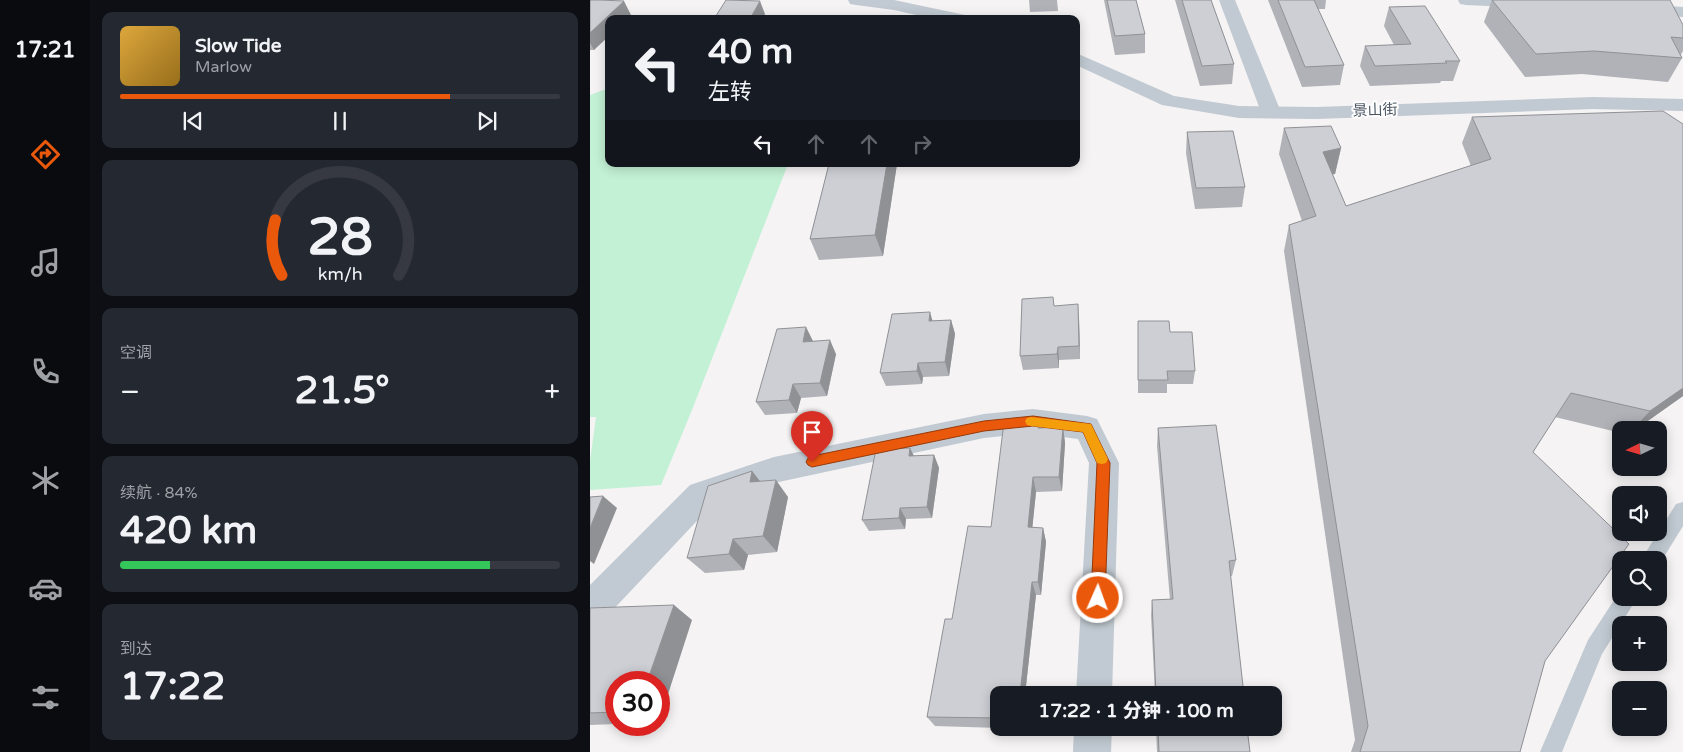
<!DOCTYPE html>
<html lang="zh">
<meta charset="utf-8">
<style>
:root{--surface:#171b24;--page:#242831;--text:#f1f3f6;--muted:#9ea1a6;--line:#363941;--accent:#ea580c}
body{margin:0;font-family:"Varela Round","Noto Sans SC",sans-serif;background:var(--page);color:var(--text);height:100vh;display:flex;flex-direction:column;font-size:19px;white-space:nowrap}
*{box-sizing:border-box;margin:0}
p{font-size:16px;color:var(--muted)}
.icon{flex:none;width:28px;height:28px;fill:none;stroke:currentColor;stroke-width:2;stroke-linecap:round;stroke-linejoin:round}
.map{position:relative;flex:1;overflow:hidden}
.drawer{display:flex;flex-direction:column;gap:12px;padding:12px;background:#0d0f14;width:500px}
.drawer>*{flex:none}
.hud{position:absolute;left:15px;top:15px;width:475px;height:152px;border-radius:10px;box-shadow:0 2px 12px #0003;background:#171b24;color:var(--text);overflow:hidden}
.needle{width:32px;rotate:265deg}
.controls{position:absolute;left:1022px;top:421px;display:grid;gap:10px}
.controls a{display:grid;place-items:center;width:55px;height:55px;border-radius:10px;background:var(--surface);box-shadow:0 2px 12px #0003;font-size:25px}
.speed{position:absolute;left:15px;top:671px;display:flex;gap:10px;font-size:25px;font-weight:700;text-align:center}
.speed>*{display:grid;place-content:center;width:65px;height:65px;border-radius:50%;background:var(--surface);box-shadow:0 2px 12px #0003;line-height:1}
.speed .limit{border:8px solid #d22;background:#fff;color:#111}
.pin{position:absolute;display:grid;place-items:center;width:42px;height:42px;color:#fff;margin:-51px -21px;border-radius:50% 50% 50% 0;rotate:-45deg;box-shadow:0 0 5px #0007}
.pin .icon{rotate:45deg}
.me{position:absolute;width:55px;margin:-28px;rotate:2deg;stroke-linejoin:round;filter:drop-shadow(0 0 4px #0008)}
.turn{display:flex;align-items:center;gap:18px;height:105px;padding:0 20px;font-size:22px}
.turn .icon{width:65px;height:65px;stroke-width:2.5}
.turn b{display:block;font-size:35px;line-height:42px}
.lanes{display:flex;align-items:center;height:48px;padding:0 20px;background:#0003;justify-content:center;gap:25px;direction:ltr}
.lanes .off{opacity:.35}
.big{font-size:38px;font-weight:800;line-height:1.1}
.drawer .card{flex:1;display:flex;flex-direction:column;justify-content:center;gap:8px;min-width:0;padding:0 18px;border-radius:10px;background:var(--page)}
.drawer .dial{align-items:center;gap:0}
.dial svg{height:130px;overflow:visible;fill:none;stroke:var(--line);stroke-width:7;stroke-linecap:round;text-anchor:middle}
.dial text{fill:var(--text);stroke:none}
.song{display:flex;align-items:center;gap:15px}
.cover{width:60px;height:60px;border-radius:8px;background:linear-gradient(135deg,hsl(40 70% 55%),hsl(40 70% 35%))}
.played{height:5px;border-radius:2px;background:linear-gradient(90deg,var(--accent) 75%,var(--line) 75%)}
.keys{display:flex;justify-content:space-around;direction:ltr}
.heat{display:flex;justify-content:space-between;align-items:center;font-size:28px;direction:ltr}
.charge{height:8px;border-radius:4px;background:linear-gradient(90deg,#34c759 84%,var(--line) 0)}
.trip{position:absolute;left:400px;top:686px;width:292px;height:50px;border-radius:10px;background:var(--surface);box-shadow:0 2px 12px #0003;font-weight:800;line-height:50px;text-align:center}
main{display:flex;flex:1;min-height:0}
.menu{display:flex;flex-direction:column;width:90px;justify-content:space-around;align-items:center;background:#090b0e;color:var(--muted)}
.menu .icon{width:35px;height:35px}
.menu .active{color:var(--accent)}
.menu b{font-size:22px;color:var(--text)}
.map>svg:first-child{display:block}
.green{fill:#c3f1d5}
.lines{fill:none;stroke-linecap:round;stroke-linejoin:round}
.service{fill:#c1cad2;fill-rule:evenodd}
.minor{fill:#c1cad2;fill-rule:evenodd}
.tertiary{fill:#c1cad2;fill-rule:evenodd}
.wall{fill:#b0b2b7}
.shaded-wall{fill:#909195}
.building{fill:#cdcfd5;stroke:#909195}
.route{fill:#ea580c;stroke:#983908}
.slow{fill:#f59e0b}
.labels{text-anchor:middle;stroke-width:4;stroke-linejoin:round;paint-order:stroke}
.far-street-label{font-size:15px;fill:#4a5661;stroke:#fff}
</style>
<main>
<nav class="menu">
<b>17:21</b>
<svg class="icon active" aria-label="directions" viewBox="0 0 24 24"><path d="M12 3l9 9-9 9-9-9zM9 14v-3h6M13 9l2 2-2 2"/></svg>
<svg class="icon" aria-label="music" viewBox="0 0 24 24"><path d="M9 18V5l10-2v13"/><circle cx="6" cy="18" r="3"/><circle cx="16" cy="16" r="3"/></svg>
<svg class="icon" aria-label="phone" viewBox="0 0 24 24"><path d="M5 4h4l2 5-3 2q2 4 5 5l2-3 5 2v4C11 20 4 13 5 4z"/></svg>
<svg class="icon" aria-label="climate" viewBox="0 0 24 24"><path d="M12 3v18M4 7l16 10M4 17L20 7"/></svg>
<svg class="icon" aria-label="car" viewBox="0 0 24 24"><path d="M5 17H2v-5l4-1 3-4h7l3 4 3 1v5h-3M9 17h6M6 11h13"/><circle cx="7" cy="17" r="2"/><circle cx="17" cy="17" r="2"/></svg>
<svg class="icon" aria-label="filters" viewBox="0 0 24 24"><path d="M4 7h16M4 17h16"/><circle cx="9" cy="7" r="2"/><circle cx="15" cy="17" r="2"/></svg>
</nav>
<section class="drawer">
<div class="card">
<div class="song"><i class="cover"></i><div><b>Slow Tide</b><p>Marlow</p></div></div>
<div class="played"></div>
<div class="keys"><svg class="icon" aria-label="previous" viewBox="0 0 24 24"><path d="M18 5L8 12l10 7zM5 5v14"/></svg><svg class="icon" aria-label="pause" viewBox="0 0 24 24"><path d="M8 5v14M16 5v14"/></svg><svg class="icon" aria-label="next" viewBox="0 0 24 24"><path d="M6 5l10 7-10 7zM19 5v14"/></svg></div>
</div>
<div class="card dial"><svg viewBox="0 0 100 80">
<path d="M14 69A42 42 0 1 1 86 69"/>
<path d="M14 69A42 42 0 0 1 10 35" stroke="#ea580c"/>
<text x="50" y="56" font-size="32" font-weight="700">28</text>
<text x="50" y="72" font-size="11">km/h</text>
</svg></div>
<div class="card"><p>空调</p>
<div class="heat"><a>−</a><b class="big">21.5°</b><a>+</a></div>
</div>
<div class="card"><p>续航 · 84%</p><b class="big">420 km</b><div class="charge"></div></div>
<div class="card"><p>到达</p><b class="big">17:22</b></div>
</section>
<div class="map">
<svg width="1093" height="752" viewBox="0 0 1093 752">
<rect width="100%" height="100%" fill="#f5f3f3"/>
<polygon class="green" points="19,88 19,164 198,164 102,410 71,485 0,490 0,461 6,417 0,417 0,95"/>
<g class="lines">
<g class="service">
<polygon points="1093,502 1093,526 1069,565 1069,560 1051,560 1086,504"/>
<polygon points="1030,591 1031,598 1047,598 1012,654 972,752 950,752 998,640"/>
</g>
<g class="minor">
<polygon points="629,0 645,0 691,112 688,116 681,118 674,116 671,112"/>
<polygon points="868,0 946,0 948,3 946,7 940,8 876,5 870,4"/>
<polygon points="1048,4 1093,7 1093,17 1042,13 1039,9 1042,5"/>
<polygon points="443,409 497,416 507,419 529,463 522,695 486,695 499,463 488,439 443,433 394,438 184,483 122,505 18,615 0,621 0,585 100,485 184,457 394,414"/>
<polygon points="484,728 522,728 521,752 483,752"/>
</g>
<g class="tertiary">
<polygon points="258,0 304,0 375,15 377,19 344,19 304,10 266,5 260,4"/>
<polygon points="486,53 584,96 649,106 727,107 1003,97 1093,99 1093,111 1003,109 727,119 649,118 572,105 486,65"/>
</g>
</g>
<g class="wall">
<polygon points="439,0 467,0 468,11 440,12"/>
<polygon points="514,0 546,0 555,34 555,53 525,55"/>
<polygon points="585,0 621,0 644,64 642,84 610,86"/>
<polygon points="678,0 736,0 735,9 728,9 754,65 750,85 712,87"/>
<polygon points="902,0 1093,25 1093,51 1090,56 1092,58 1078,82 992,74 935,77 894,22"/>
<polygon points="0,1 41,15 37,19 19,19 4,50 0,50"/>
<polygon points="799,7 870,61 863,81 851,81 850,83 780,86 770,66 775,46 804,45 794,26"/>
<polygon points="882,117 1093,396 1045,430 1031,430 1031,433 965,417 943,452 955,661 930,752 761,752 765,740 694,251 699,225 712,221 689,154 694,128 751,148 745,174 742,174 756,206 881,166 872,143"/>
<polygon points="597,132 655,187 652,207 605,209 596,153"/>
<polygon points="239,164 307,164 293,256 229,260 220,239"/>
<polygon points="404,164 455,164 405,166"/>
<polygon points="463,297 464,306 489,318 490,359 469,360 469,368 433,370 430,356"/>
<polygon points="361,320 365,334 359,376 333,377 332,384 296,386 290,373 342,321"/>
<polygon points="548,321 580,332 605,371 603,384 577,384 577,393 548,393"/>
<polygon points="223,341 246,354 237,396 211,398 207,413 175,415 166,402"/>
<polygon points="448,420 450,428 473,427 475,443 472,491 446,492 442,528 453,528 456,542 451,595 446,595 435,695 409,695 409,728 345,726 337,717 362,619 401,527"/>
<polygon points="568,428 646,560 642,576 640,576 654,695 565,695 561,615 562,600 580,600 567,446"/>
<polygon points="344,455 349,468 342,518 316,519 315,529 279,531 272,520 324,456"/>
<polygon points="162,471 170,481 198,497 187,552 158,555 154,570 115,573 97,558"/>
<polygon points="0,608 102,620 26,682 26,724 0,725"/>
<polygon points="566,728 657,728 660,752 567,752"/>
</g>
<g class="shaded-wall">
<polygon points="34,1 41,15 37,19 19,19 19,36 4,50 0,43 0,33"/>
<polygon points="170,1 175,14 173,19 160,19"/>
<polygon points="751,148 745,174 727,178 733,152"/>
<polygon points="297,164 307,164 293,256 285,235"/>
<polygon points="488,304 489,318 490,359 489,346"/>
<polygon points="340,312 344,326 339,321"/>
<polygon points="361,320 365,334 359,376 355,362"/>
<polygon points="216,327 223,341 213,342"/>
<polygon points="240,340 246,354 237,396 230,383"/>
<polygon points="468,347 469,360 469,368 467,354"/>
<polygon points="328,363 333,377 332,384 327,371"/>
<polygon points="203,384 211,398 207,413 199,400"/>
<polygon points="1093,388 1093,396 1045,430 1042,430 1060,411"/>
<polygon points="473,427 475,443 472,491 469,477"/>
<polygon points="320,448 326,460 319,456"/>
<polygon points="344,455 349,468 342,518 337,507"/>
<polygon points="162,471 176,489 160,482"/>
<polygon points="443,477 446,492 441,541 438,527"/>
<polygon points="186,480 198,497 187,552 173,536"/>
<polygon points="13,496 27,508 4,564 0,561 0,528"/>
<polygon points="310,508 316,519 315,529 309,518"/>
<polygon points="453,528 456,542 451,595 448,582"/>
<polygon points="143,539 158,555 154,570 139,554"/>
<polygon points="442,582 446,595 435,695 430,695"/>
<polygon points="84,605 102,620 69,722 69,682 57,682"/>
</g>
<g class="building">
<polygon points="1,0 9,0 34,1 0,33 0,1"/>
<polygon points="136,0 170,1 160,19 124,19"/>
<polygon points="517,0 546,0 555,34 525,36"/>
<polygon points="592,0 621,0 644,64 612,66"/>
<polygon points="688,0 724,0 754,65 715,67"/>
<polygon points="902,0 1080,0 1093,25 1093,38 1081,37 1092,58 1004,51 946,54"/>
<polygon points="835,6 870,61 855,61 857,63 785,66 775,46 821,44 799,7"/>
<polygon points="311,16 310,19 268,19 269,17"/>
<polygon points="1073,111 1093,124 1093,388 1060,411 981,393 943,452 1039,544 955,661 930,752 770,752 778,726 699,225 726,216 694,128 741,126 751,148 733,152 756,206 901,159 882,117"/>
<polygon points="643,131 655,187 606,188 597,132"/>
<polygon points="239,164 297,164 285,235 220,239"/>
<polygon points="463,297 464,306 488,304 489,346 468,347 467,354 430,356 432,299"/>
<polygon points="340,312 339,321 361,320 355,362 328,363 327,371 290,373 302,314"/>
<polygon points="548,321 579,321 580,332 602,332 605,371 577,371 578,380 548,380"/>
<polygon points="216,327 213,342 240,340 230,383 203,384 199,400 166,402 187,329"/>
<polygon points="440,419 448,420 448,428 473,427 469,477 443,477 438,527 453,528 448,582 442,582 430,695 409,695 409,718 337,717 355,619 362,619 378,526 401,527 414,422"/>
<polygon points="626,425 646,560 639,561 654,695 566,695 562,600 583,599 568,428"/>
<polygon points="320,448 319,456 344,455 337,507 310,508 309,518 272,520 286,449"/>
<polygon points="162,471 160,482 186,480 173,536 143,539 139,554 97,558 118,486"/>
<polygon points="13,496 0,528 0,497"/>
<polygon points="84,605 57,682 26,682 26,712 0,713 0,608"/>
<polygon points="568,728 657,728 660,752 569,752"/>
</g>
<polygon class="route" points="443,416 501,424 520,463 515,598 513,603 508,605 503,603 501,598 507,463 493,432 443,426 394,431 222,467 218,465 216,462 218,458 222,456 394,421"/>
<polygon class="slow" points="441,417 501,424 518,459 516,463 512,464 507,463 493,432 441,426 437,425 435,421 437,418"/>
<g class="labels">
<g class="far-street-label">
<text transform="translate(785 110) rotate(-2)" y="5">景山街</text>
</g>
</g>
</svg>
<div class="controls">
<a><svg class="needle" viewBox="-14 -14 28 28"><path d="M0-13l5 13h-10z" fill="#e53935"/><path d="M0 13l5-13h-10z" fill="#9ea1a6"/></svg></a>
<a><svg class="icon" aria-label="sound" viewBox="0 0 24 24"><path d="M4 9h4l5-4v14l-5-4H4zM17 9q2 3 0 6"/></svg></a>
<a><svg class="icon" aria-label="search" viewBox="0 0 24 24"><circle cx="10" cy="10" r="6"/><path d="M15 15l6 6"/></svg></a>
<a>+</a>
<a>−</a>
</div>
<div class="speed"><div class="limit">30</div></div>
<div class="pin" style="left:222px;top:462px;background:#d93025"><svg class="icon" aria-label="arrive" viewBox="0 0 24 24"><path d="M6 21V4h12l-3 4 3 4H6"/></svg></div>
<svg class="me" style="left:508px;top:598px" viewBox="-20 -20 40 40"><circle r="17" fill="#ea580c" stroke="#fff" stroke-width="3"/><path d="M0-11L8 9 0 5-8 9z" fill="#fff"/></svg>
<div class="trip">17:22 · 1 分钟 · 100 m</div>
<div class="hud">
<div class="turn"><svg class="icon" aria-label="left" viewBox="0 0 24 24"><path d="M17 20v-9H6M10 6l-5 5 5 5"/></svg><div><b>40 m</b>左转</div></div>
<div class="lanes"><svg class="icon" aria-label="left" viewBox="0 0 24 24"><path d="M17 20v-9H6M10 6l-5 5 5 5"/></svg><svg class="icon off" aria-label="ahead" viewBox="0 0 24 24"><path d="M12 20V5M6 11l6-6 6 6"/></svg><svg class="icon off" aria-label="ahead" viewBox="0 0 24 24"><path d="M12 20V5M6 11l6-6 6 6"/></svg><svg class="icon off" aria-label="right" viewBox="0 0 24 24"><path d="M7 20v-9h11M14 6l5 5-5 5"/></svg></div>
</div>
</div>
</main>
